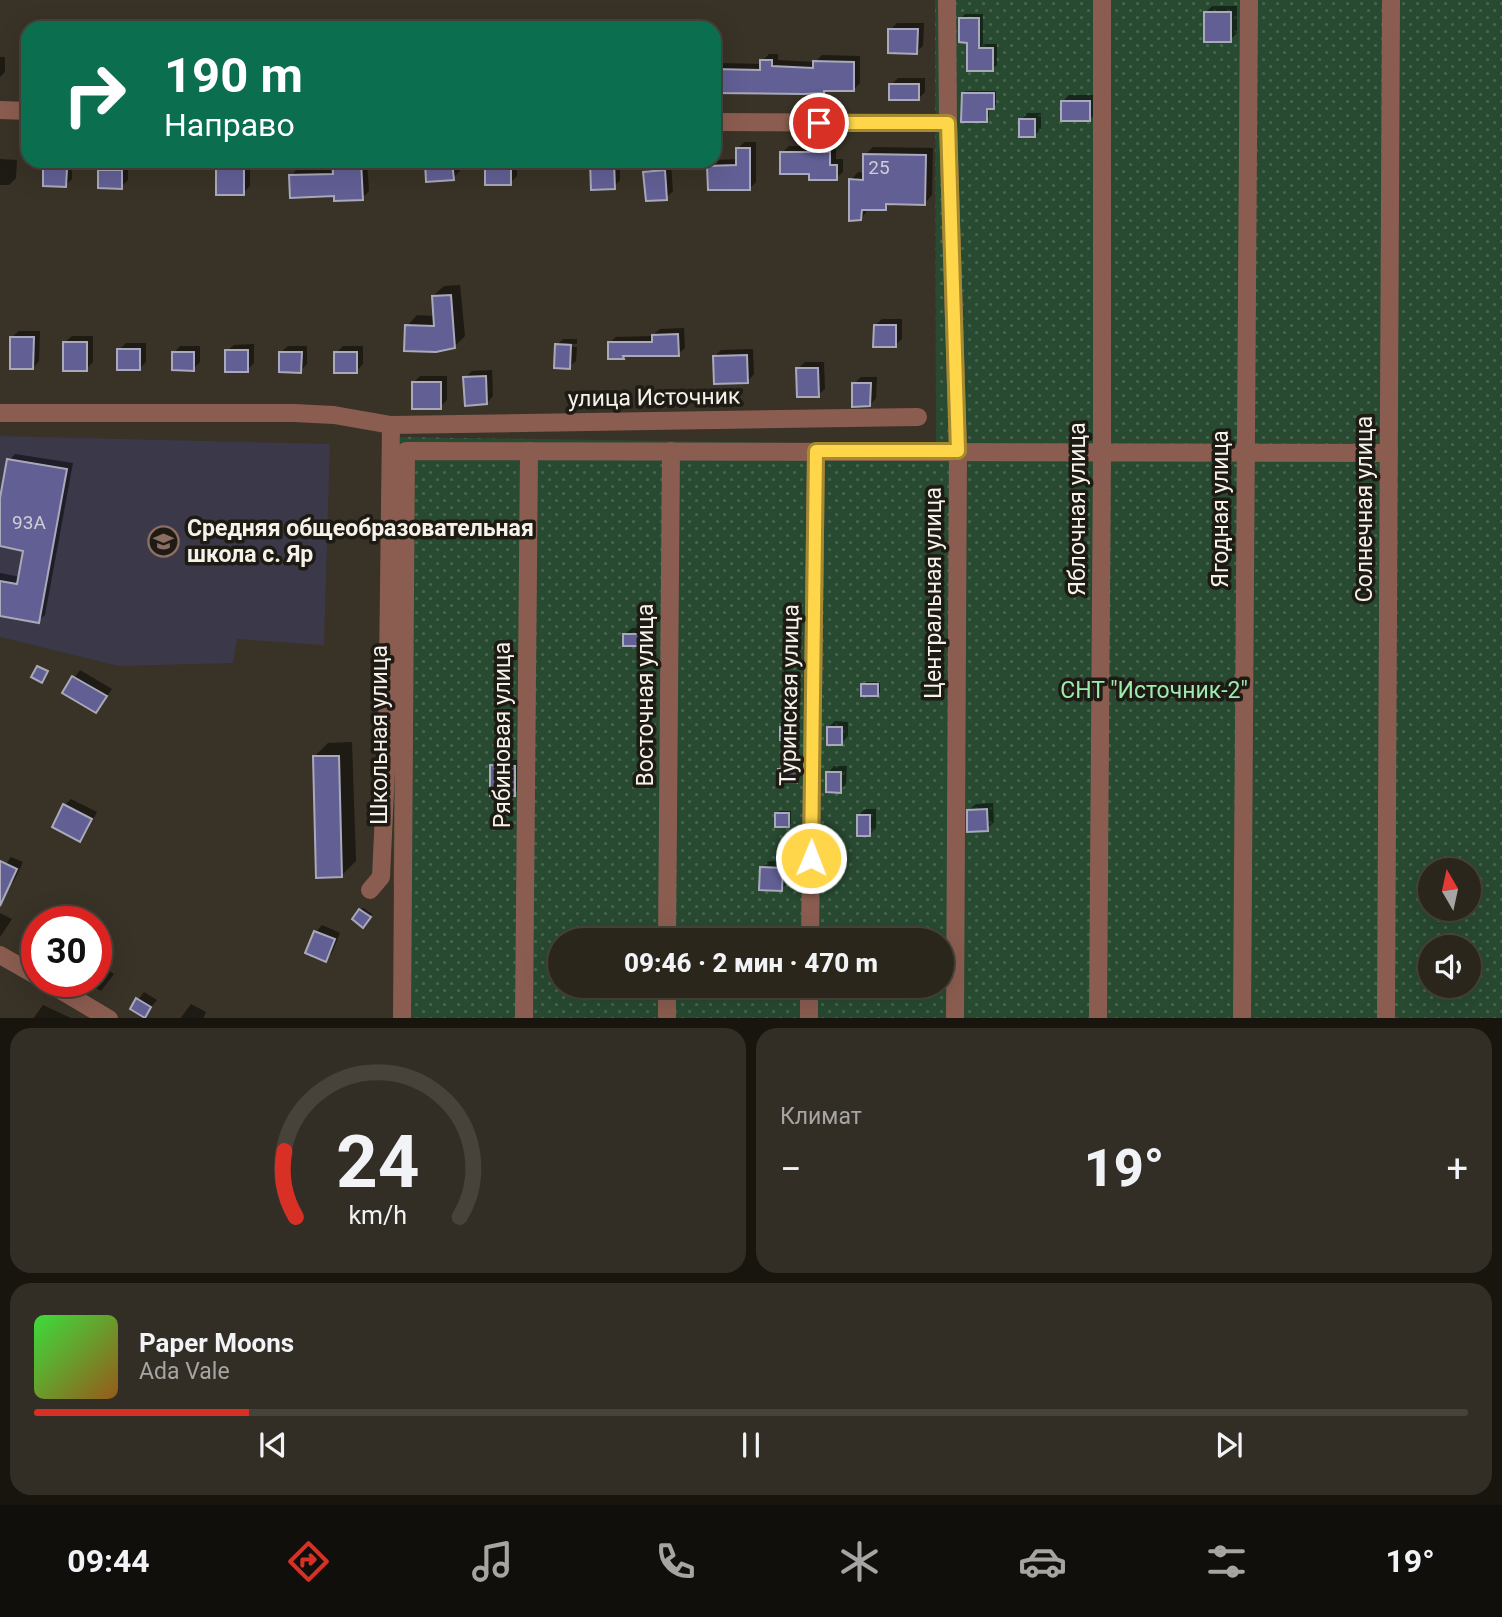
<!DOCTYPE html>
<html lang="ru">
<meta charset="utf-8">
<style>
:root{--surface:#2b261c;--page:#332e25;--text:#f1f3f6;--muted:#a6a5a3;--line:#47433b;--accent:#d93025}
body{margin:0;font-family:Roboto,sans-serif;background:var(--page);color:var(--text);height:100vh;display:flex;flex-direction:column;font-size:26px;white-space:nowrap}
*{box-sizing:border-box;margin:0}
p{font-size:23px;color:var(--muted)}
.icon{flex:none;width:38px;height:38px;fill:none;stroke:currentColor;stroke-width:2;stroke-linecap:round;stroke-linejoin:round}
.map{position:relative;height:1018px;overflow:hidden}
.panel{display:flex;flex-direction:column;gap:10px;padding:10px;background:#18150f;flex:1}
.panel>*{flex:none}
.top-card{position:absolute;left:21px;top:21px;width:700px;height:147px;border-radius:21px;box-shadow:0 7px 28px #0002,0 0 0 2px var(--line);background:#0b6e4f;color:#fff;overflow:hidden}
.needle{width:46px;rotate:351deg}
.tools{position:absolute;left:1418px;top:858px;display:grid;gap:14px}
.tools a{display:grid;place-items:center;width:63px;height:63px;border-radius:50%;background:var(--surface);box-shadow:0 7px 28px #0002,0 0 0 2px var(--line);font-size:35px}
.speed{position:absolute;left:21px;top:906px;display:flex;gap:14px;font-size:35px;font-weight:700;text-align:center}
.speed>*{display:grid;place-content:center;width:91px;height:91px;border-radius:50%;background:var(--surface);box-shadow:0 7px 28px #0002,0 0 0 2px var(--line);line-height:1}
.speed .limit{border:10px solid #d22;background:#fff;color:#111}
.pin{position:absolute;display:grid;place-items:center;width:60px;height:60px;color:#fff;margin:-30px;border:4px solid #fff;border-radius:50%;box-shadow:0 2px 7px #0007}
.me{position:absolute;width:77px;margin:-38px;rotate:1deg;stroke-linejoin:round;filter:drop-shadow(0 0 5px #0008)}
.turn{display:flex;align-items:center;gap:24px;height:147px;padding:0 28px;font-size:32px}
.turn .icon{width:91px;height:91px;stroke-width:2.5}
.turn b{display:block;font-size:49px;line-height:60px}
.big{font-size:52px;font-weight:800;line-height:1.1}
.panel .card{flex:1;display:flex;flex-direction:column;justify-content:center;gap:10px;min-width:0;padding:0 24px;border-radius:21px;background:var(--page)}
.panel .dial{align-items:center;gap:0}
.dial svg{height:182px;overflow:visible;fill:none;stroke:var(--line);stroke-width:7;stroke-linecap:round;text-anchor:middle}
.dial text{fill:var(--text);stroke:none}
.song{display:flex;align-items:center;gap:21px}
.cover{width:84px;height:84px;border-radius:10px;background:linear-gradient(135deg,hsl(120 70% 55%),hsl(30 70% 35%))}
.played{height:7px;border-radius:4px;background:linear-gradient(90deg,var(--accent) 15%,var(--line) 15%)}
.keys{display:flex;justify-content:space-around;direction:ltr}
.heat{display:flex;justify-content:space-between;align-items:center;font-size:38px;direction:ltr}
.panel .tiles{flex:1;display:grid;gap:10px;grid-template-columns:1fr 1fr}
.card:last-child{grid-column:span 2}
.trip{position:absolute;left:548px;top:928px;width:406px;height:70px;border-radius:35px;background:var(--surface);box-shadow:0 7px 28px #0002,0 0 0 2px var(--line);font-weight:800;line-height:70px;text-align:center}
.tabs{display:flex;height:112px;justify-content:space-around;align-items:center;background:#110f0b;color:var(--muted)}
.tabs .icon{width:49px;height:49px}
.tabs .active{color:var(--accent)}
.tabs b{font-size:32px;color:var(--text)}
.map>svg:first-child{display:block}
.education{fill:#3b3849}
.grass{fill:url(#grass-dots);fill-rule:evenodd}
.shadow{fill:#0007}
.building{fill:#625f95;stroke:#a9a9ba;stroke-width:2}
.lines{fill:none;stroke-linecap:round;stroke-linejoin:round}
.minor{stroke:#8b5d50;stroke-width:18}
.route-casing{stroke:#a68a30;stroke-width:18}
.route{stroke:#ffd54a;stroke-width:12}
.labels{text-anchor:middle;stroke-width:7;stroke-linejoin:round;paint-order:stroke}
.number-label{font-size:19px;fill:#d1cdd5}
.street-label{font-size:23px;fill:#f6f2ea;stroke:#1e1b15}
.poi-label{font-size:23px;font-weight:bold;fill:#f6f2ea;stroke:#1e1b15;text-anchor:start}
.park-label{font-size:23px;fill:#9debaf;stroke:#1e1b15}
</style>
<div class="map">
<svg width="1502" height="1019" viewBox="0 0 1502 1019">
<defs>
<pattern id="grass-dots" width="8" height="8" patternUnits="userSpaceOnUse" patternTransform="scale(1.75)"><rect width="8" height="8" fill="#284a31"/><path d="M2 2h.1M6 6h.1" fill="none" stroke="#48654f" stroke-width="1.8" stroke-linecap="round"/></pattern>
</defs>
<rect width="100%" height="100%" fill="#393226"/>
<polygon class="education" points="0,436 330,444 324,645 237,639 233,663 119,666 0,637"/>
<path class="grass" d="M935,0H1502V1018H396L408,907L393,884L400,437L936,445ZM1430,870H1468V908H1430ZM560,940H942V985H560ZM1430,947H1468V985H1430Z"/>
<g class="shadow">
<polygon points="1212,6 1237,6 1237,33 1230,40 1205,13"/>
<polygon points="965,14 983,14 983,44 997,44 997,65 992,69 969,41 960,19"/>
<polygon points="897,23 924,23 923,46 916,52 890,30"/>
<polygon points="769,54 778,54 778,60 815,62 822,55 860,56 860,83 853,90 825,89 823,91 714,92 714,58 719,58 719,63 762,64 762,61"/>
<polygon points="0,57 5,57 5,72 0,77"/>
<polygon points="898,78 925,78 925,92 919,98 891,85"/>
<polygon points="966,91 996,91 996,105 989,108 989,117 986,120 963,94"/>
<polygon points="1069,95 1096,95 1096,113 1089,120 1062,102"/>
<polygon points="1027,113 1041,113 1041,129 1034,136 1021,120"/>
<polygon points="745,142 756,142 756,182 750,188 709,166 716,160 738,159 738,148"/>
<polygon points="789,146 836,146 836,159 843,159 843,172 836,178 811,173 782,153"/>
<polygon points="873,147 933,148 932,195 925,203 891,203 885,208 869,208 861,219 851,180 858,172 865,173 865,155"/>
<polygon points="0,159 17,160 16,178 9,185 0,185"/>
<polygon points="52,161 72,163 72,179 65,186 45,168"/>
<polygon points="221,161 250,161 250,186 243,193 217,164"/>
<polygon points="334,161 367,161 369,191 362,198 336,195 291,176 297,169 334,168"/>
<polygon points="426,161 459,161 460,171 453,178"/>
<polygon points="487,161 517,161 517,176 510,183"/>
<polygon points="592,161 620,161 620,180 614,187"/>
<polygon points="107,164 128,164 128,180 121,187 100,170"/>
<polygon points="671,164 673,191 666,198 645,172 652,165"/>
<polygon points="460,285 465,336 454,347 407,326 417,315 435,316 433,296 444,286"/>
<polygon points="882,319 902,319 902,339 895,345 875,326"/>
<polygon points="684,328 685,348 678,354 626,354 623,357 609,343 616,337 652,336 660,329"/>
<polygon points="19,331 40,331 39,361 33,368 12,337"/>
<polygon points="72,336 93,336 93,362 86,369 65,342"/>
<polygon points="563,339 577,339 577,344 561,343 561,346 577,347 576,361 569,367 557,345"/>
<polygon points="126,343 146,343 146,362 139,369 119,350"/>
<polygon points="254,344 254,363 247,370 227,351 234,345"/>
<polygon points="180,346 200,346 200,362 193,369 174,353"/>
<polygon points="288,346 307,346 307,364 300,371 281,352"/>
<polygon points="343,346 363,346 363,364 356,371 336,353"/>
<polygon points="753,349 754,374 748,381 714,357 721,350"/>
<polygon points="805,362 824,362 825,389 818,395 798,369"/>
<polygon points="492,370 493,396 487,403 465,378 472,371"/>
<polygon points="420,376 447,376 447,400 440,407 413,383"/>
<polygon points="861,377 877,377 876,398 870,405 854,384"/>
<polygon points="15,454 73,463 45,615 38,621 0,614 0,573 20,577 25,549 0,545 0,508 9,460"/>
<polygon points="632,628 656,628 656,637 649,644 625,634"/>
<polygon points="80,670 112,689 96,711 64,692"/>
<polygon points="866,682 880,682 880,692 877,695 863,684"/>
<polygon points="835,721 848,722 848,736 841,743 828,728"/>
<polygon points="785,725 799,725 799,735 796,738 782,727"/>
<polygon points="352,742 356,861 342,875 314,757 328,743"/>
<polygon points="499,760 521,760 521,788 514,794 492,766"/>
<polygon points="786,763 803,763 803,774 796,781 779,770"/>
<polygon points="834,766 847,766 846,784 840,791 828,773"/>
<polygon points="71,799 97,812 86,833 80,839 65,805"/>
<polygon points="993,803 994,822 987,829 969,810 976,804"/>
<polygon points="865,809 876,809 876,828 869,835 858,816"/>
<polygon points="779,811 791,811 791,823 789,825 777,814"/>
<polygon points="831,852 845,852 845,865 838,872 825,859"/>
<polygon points="11,857 23,862 14,881 7,887 0,884 0,872"/>
<polygon points="769,861 789,862 788,883 781,889 762,868"/>
<polygon points="363,908 372,914 366,923 360,910"/>
<polygon points="0,913 12,919 0,937"/>
<polygon points="322,925 340,933 332,953 325,960 316,932"/>
<polygon points="37,942 37,957 31,953"/>
<polygon points="99,965 114,974 101,991 86,983 96,982 96,968"/>
<polygon points="144,992 157,1000 144,1016 132,1008"/>
<polygon points="191,1004 206,1012 203,1019 180,1019"/>
<polygon points="43,1005 73,1019 33,1019"/>
</g>
<g class="building">
<rect x="1204" y="12" width="27" height="30"/>
<polygon points="959,18 979,18 979,48 993,48 993,71 967,71 967,43 959,42"/>
<polygon points="888,29 918,29 917,54 888,53"/>
<polygon points="760,60 772,60 772,66 813,68 813,61 854,62 854,91 824,91 824,93 804,94 715,93 715,69 760,70"/>
<rect x="889" y="84" width="30" height="16"/>
<polygon points="962,93 994,93 994,109 987,109 987,122 961,122"/>
<rect x="1061" y="101" width="29" height="20"/>
<rect x="1019" y="119" width="16" height="18"/>
<polygon points="736,148 750,148 750,190 708,190 707,166 736,165"/>
<polygon points="780,152 830,152 830,165 837,165 837,180 809,180 809,174 780,174"/>
<polygon points="863,154 926,155 925,205 886,204 886,210 862,210 861,220 849,221 849,179 863,180"/>
<polygon points="332,161 361,161 363,200 334,201 334,196 290,198 289,175 333,174"/>
<polygon points="425,161 452,161 454,180 426,182"/>
<rect x="485" y="161" width="26" height="24"/>
<polygon points="590,161 614,161 615,189 591,190"/>
<rect x="216" y="164" width="28" height="31"/>
<polygon points="43,167 67,169 66,187 43,186"/>
<polygon points="98,170 122,170 122,189 98,188"/>
<polygon points="665,170 667,200 646,201 643,172"/>
<polygon points="451,295 455,348 436,352 404,351 405,325 434,326 432,296"/>
<polygon points="874,325 896,325 896,347 873,347"/>
<polygon points="678,334 679,356 623,356 624,359 608,359 608,342 652,342 652,335"/>
<polygon points="10,337 34,337 33,369 10,369"/>
<rect x="63" y="342" width="24" height="29"/>
<polygon points="555,344 571,345 570,369 554,368"/>
<rect x="117" y="349" width="23" height="21"/>
<rect x="225" y="350" width="23" height="22"/>
<polygon points="172,352 194,352 194,371 172,370"/>
<polygon points="279,352 302,352 301,373 279,372"/>
<rect x="334" y="352" width="23" height="21"/>
<polygon points="747,355 748,383 714,384 713,356"/>
<polygon points="796,368 818,368 819,397 797,397"/>
<polygon points="486,376 487,404 465,406 463,377"/>
<rect x="412" y="382" width="29" height="27"/>
<polygon points="852,383 871,383 870,406 852,407"/>
<polygon points="7,459 67,469 39,623 0,616 0,581 17,584 23,551 0,546 0,498"/>
<rect x="623" y="634" width="27" height="12"/>
<polygon points="37,666 48,671 42,683 31,677"/>
<polygon points="72,676 107,696 96,713 62,693"/>
<rect x="861" y="684" width="17" height="12"/>
<rect x="780" y="727" width="17" height="13"/>
<rect x="827" y="727" width="15" height="18"/>
<polygon points="313,756 339,756 342,877 316,878"/>
<polygon points="490,765 515,766 515,796 490,796"/>
<polygon points="778,769 797,769 797,783 777,783"/>
<polygon points="826,772 841,772 841,793 826,792"/>
<polygon points="63,804 92,819 80,842 52,827"/>
<polygon points="987,809 988,831 967,832 967,810"/>
<rect x="775" y="813" width="14" height="14"/>
<rect x="857" y="815" width="13" height="21"/>
<polygon points="823,858 839,858 839,874 823,873"/>
<polygon points="0,861 17,869 0,906"/>
<polygon points="760,867 783,868 782,891 759,890"/>
<polygon points="359,909 371,917 363,928 352,919"/>
<polygon points="314,931 335,939 326,962 305,953"/>
<polygon points="136,998 151,1007 145,1018 130,1009"/>
</g>
<g class="lines">
<g class="minor">
<polyline points="947,0 948,123 958,451 955,1019"/>
<polyline points="0,110 28,111"/>
<polyline points="714,122 948,123"/>
<polyline points="0,413 294,413 334,415 391,425 918,417"/>
<polyline points="370,890 381,877 387,749 391,425"/>
<polyline points="667,940 671,451"/>
<polyline points="810,940 816,451"/>
<polyline points="0,955 37,976"/>
<polyline points="47,982 109,1019"/>
<polyline points="402,1019 406,451 1389,453"/>
<polyline points="524,1019 529,451"/>
<polyline points="667,1019 667,985"/>
<polyline points="809,1019 809,985"/>
<polyline points="1098,1019 1102,454 1102,0"/>
<polyline points="1242,1019 1249,0"/>
<polyline points="1386,1019 1391,0"/>
</g>
</g>
<g class="lines">
<defs>
<polyline id="route" points="811,858 816,451 958,451 948,123 819,123"/>
</defs>
<use href="#route" class="route-casing"/>
<use href="#route" class="route"/>
</g>
<defs>
<symbol id="school-ring" viewBox="-11 -11 22 22"><circle r="9.5" fill="#1e1b15" stroke="#8d6e63" stroke-width="1.5"/><path d="M0-5L7-2L0 1L-7-2ZM-4 1L0 2.5L4 1V4Q0 6-4 4Z" fill="#8d6e63"/></symbol>
</defs>
<g fill-rule="evenodd">
<use href="#school-ring" x="146" y="524" width="35" height="35"/>
</g>
<g class="labels">
<g class="number-label">
<text x="879" y="174">25</text>
<text x="29" y="529">93А</text>
</g>
<g class="street-label">
<text transform="translate(654 397) rotate(-1)" y="8">улица Источник</text>
<text transform="translate(1077 509) rotate(-90)" y="8">Яблочная улица</text>
<text transform="translate(1220 509) rotate(-90)" y="8">Ягодная улица</text>
<text transform="translate(1364 509) rotate(-90)" y="8">Солнечная улица</text>
<text transform="translate(933 593) rotate(-90)" y="8">Центральная улица</text>
<text transform="translate(645 695) rotate(-90)" y="8">Восточная улица</text>
<text transform="translate(789 695) rotate(-89)" y="8">Туринская улица</text>
<text transform="translate(379 735) rotate(-90)" y="8">Школьная улица</text>
<text transform="translate(502 735) rotate(-90)" y="8">Рябиновая улица</text>
</g>
<g class="poi-label">
<text x="187" y="536">Средняя общеобразовательная<tspan x="187" dy="26">школа с. Яр</tspan></text>
</g>
<g class="park-label">
<text x="1154" y="698">СНТ "Источник-2"</text>
</g>
</g>
</svg>
<div class="tools">
<a><svg class="needle" viewBox="-14 -14 28 28"><path d="M0-13l5 13h-10z" fill="#e53935"/><path d="M0 13l5-13h-10z" fill="#a6a5a3"/></svg></a>
<a><svg class="icon" aria-label="sound" viewBox="0 0 24 24"><path d="M4 9h4l5-4v14l-5-4H4zM17 9q2 3 0 6"/></svg></a>
</div>
<div class="speed"><div class="limit">30</div></div>
<div class="pin" style="left:819px;top:123px;background:#d93025"><svg class="icon" aria-label="arrive" viewBox="0 0 24 24"><path d="M6 21V4h12l-3 4 3 4H6"/></svg></div>
<svg class="me" style="left:811px;top:858px" viewBox="-20 -20 40 40"><circle r="17" fill="#ffd54a" stroke="#fff" stroke-width="3"/><path d="M0-11L8 9 0 5-8 9z" fill="#fff"/></svg>
<div class="trip">09:46 · 2 мин · 470 m</div>
<div class="top-card">
<div class="turn"><svg class="icon" aria-label="right" viewBox="0 0 24 24"><path d="M7 20v-9h11M14 6l5 5-5 5"/></svg><div><b>190 m</b>Направо</div></div>
</div>
</div>
<section class="panel">
<div class="tiles">
<div class="card dial"><svg viewBox="0 0 100 80">
<path d="M14 69A42 42 0 1 1 86 69"/>
<path d="M14 69A42 42 0 0 1 9 40" stroke="#d93025"/>
<text x="50" y="56" font-size="32" font-weight="700">24</text>
<text x="50" y="72" font-size="11">km/h</text>
</svg></div>
<div class="card"><p>Климат</p>
<div class="heat"><a>−</a><b class="big">19°</b><a>+</a></div>
</div>
<div class="card">
<div class="song"><i class="cover"></i><div><b>Paper Moons</b><p>Ada Vale</p></div></div>
<div class="played"></div>
<div class="keys"><svg class="icon" aria-label="previous" viewBox="0 0 24 24"><path d="M18 5L8 12l10 7zM5 5v14"/></svg><svg class="icon" aria-label="pause" viewBox="0 0 24 24"><path d="M8 5v14M16 5v14"/></svg><svg class="icon" aria-label="next" viewBox="0 0 24 24"><path d="M6 5l10 7-10 7zM19 5v14"/></svg></div>
</div>
</div>
</section>
<nav class="tabs">
<b>09:44</b>
<svg class="icon active" aria-label="directions" viewBox="0 0 24 24"><path d="M12 3l9 9-9 9-9-9zM9 14v-3h6M13 9l2 2-2 2"/></svg>
<svg class="icon" aria-label="music" viewBox="0 0 24 24"><path d="M9 18V5l10-2v13"/><circle cx="6" cy="18" r="3"/><circle cx="16" cy="16" r="3"/></svg>
<svg class="icon" aria-label="phone" viewBox="0 0 24 24"><path d="M5 4h4l2 5-3 2q2 4 5 5l2-3 5 2v4C11 20 4 13 5 4z"/></svg>
<svg class="icon" aria-label="climate" viewBox="0 0 24 24"><path d="M12 3v18M4 7l16 10M4 17L20 7"/></svg>
<svg class="icon" aria-label="car" viewBox="0 0 24 24"><path d="M5 17H2v-5l4-1 3-4h7l3 4 3 1v5h-3M9 17h6M6 11h13"/><circle cx="7" cy="17" r="2"/><circle cx="17" cy="17" r="2"/></svg>
<svg class="icon" aria-label="filters" viewBox="0 0 24 24"><path d="M4 7h16M4 17h16"/><circle cx="9" cy="7" r="2"/><circle cx="15" cy="17" r="2"/></svg>
<b>19°</b>
</nav>
